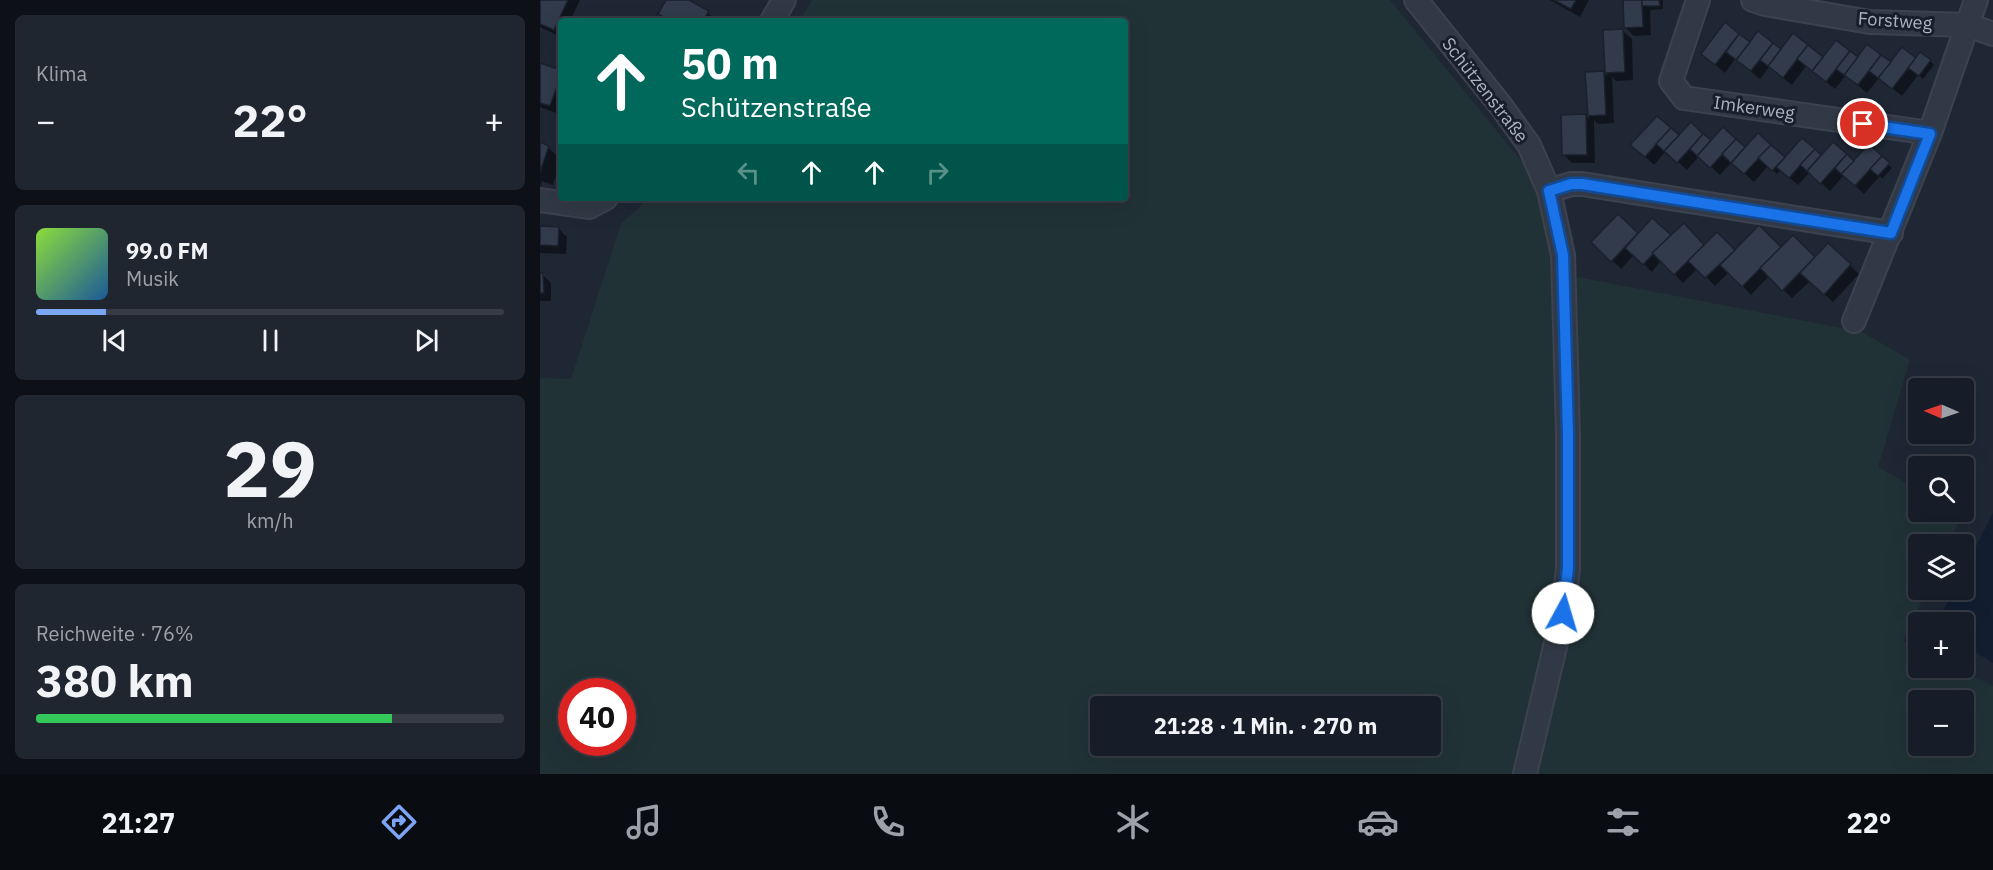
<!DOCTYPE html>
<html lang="de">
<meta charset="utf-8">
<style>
:root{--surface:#171d28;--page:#202630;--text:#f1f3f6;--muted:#9ea2a8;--line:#363b45;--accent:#7da5f6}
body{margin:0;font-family:"IBM Plex Sans",sans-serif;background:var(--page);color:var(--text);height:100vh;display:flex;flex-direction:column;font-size:22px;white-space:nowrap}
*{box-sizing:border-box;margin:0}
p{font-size:20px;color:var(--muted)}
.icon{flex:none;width:33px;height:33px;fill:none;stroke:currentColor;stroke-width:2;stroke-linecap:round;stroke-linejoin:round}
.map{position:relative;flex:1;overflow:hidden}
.details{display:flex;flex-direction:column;gap:15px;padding:15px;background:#0d1016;width:540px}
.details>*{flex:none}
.top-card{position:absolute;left:18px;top:18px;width:570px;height:183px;border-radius:6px;box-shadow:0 6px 24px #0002,0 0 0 2px var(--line);background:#00695c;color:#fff;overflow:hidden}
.needle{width:39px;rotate:272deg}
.tools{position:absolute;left:1368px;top:378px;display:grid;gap:12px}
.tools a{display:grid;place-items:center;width:66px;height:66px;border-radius:6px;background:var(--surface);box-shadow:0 6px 24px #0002,0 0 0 2px var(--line);font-size:30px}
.speed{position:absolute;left:18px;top:678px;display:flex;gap:12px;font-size:30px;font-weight:700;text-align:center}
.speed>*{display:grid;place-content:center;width:78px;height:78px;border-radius:50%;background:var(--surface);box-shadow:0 6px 24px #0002,0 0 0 2px var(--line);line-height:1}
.speed .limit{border:9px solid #d22;background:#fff;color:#111}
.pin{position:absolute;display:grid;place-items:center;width:51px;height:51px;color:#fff;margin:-26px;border:3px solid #fff;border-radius:50%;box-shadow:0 2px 6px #0007}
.me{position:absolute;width:66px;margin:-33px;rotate:6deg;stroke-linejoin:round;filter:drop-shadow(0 0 4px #0008)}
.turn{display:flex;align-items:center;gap:21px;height:126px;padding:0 24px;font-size:27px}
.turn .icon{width:78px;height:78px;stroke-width:2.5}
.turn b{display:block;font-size:42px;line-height:51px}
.lanes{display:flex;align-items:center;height:57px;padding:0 24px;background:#0003;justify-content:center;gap:30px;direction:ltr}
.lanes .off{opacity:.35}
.big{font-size:45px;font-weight:700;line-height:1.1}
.details .tile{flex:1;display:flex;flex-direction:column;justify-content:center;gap:9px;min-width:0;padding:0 21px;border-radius:9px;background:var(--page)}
.details .dial{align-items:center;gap:0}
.dial b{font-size:78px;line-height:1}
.song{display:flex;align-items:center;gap:18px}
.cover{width:72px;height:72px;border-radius:9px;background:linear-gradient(135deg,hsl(90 70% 55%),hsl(210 70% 35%))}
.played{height:6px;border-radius:3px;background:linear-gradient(90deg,var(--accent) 15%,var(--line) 15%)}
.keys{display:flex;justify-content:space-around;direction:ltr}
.heat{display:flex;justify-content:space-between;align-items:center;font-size:33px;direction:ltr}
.charge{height:9px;border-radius:4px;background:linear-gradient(90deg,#34c759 76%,var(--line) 0)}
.trip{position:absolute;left:550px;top:696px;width:351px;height:60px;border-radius:6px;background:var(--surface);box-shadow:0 6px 24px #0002,0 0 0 2px var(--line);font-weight:700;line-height:60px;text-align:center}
.tabs{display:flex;height:96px;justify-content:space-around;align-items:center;background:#090c10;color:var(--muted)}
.tabs .icon{width:42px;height:42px}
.tabs .current{color:var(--accent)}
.tabs b{font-size:27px;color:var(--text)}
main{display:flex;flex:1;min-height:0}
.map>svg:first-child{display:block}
.green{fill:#213236;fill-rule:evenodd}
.water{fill:#131e31}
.shadow{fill:#0007}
.building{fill:#313b4c;stroke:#1a202c;stroke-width:1.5}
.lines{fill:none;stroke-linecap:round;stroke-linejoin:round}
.minor-casing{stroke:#3c424f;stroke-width:26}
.minor{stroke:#323946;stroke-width:22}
.route-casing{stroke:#114b97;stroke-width:15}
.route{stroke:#1a73e8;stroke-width:10}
.labels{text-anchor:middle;stroke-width:6;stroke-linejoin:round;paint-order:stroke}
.street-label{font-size:18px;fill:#acb3c3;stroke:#181e2a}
</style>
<main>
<section class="details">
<div class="tile"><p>Klima</p>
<div class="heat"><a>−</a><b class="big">22°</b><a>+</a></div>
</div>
<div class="tile">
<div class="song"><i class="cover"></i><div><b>99.0 FM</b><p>Musik</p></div></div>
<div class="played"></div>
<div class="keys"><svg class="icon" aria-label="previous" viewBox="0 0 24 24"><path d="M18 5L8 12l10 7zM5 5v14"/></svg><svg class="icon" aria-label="pause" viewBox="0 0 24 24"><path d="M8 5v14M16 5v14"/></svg><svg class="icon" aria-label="next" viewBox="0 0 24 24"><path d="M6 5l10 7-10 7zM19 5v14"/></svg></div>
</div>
<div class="tile dial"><b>29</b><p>km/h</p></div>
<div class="tile"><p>Reichweite · 76%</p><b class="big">380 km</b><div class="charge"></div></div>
</section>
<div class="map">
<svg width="1453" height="774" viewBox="0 0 1453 774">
<rect width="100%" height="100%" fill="#1f2735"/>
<path class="green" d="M272,0H850L996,179L1017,273L1322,332L1370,360L1338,467L1378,490V512H1415L1422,516L1408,544H1378V590H1387L1363,641L1378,649V668H1416L1453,686V774H0V378L31,379L81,224L109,198H585V21H259ZM32,692H82V742H32ZM1378,700H1424V746H1378ZM561,706H891V746H561Z"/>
<polygon class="water" points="1453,513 1453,663 1424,645 1424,622 1397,622 1414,590 1424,590 1424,571"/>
<g class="shadow">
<polygon points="0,0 40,0 30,21 21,21 21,37 0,27"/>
<polygon points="128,0 146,0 168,13 176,21 116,21"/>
<polygon points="1010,0 1049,0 1040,17"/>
<polygon points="1084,0 1123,0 1123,9 1110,10 1111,35 1094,36 1085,27"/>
<polygon points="1185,24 1210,44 1218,33 1241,51 1283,59 1318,59 1328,46 1351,64 1376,60 1390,61 1394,65 1383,79 1378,75 1362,96 1339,78 1327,93 1306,75 1295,89 1266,66 1252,85 1229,67 1220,79 1195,59 1185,73 1163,54"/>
<polygon points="1065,31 1083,31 1092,39 1093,80 1076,81 1072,77 1074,123 1058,124 1054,120 1055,163 1032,163 1023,154 1045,115 1049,119 1047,73 1063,72 1067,76"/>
<polygon points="0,65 21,72 21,108 19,114 0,107"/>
<polygon points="1151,124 1171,143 1183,129 1205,149 1218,135 1245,159 1262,140 1281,157 1293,144 1314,163 1329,146 1352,168 1342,179 1340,176 1324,194 1304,175 1290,191 1270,172 1258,185 1241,170 1237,174 1228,166 1214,182 1192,162 1180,175 1159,156 1147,170 1126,151 1114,165 1092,144 1139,138"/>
<polygon points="0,144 8,147 21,160 13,185 2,181 0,187"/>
<polygon points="1078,216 1098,236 1112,220 1131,237 1165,247 1195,252 1241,249 1253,237 1275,259 1288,245 1319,274 1293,302 1270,281 1252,298 1229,276 1211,295 1189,272 1175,286 1158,268 1143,283 1121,260 1112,272 1094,255 1081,269 1053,242"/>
<polygon points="0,227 19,229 27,237 26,254 0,253"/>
<polygon points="0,274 2,274 11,283 11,301 0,301"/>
</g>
<g class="building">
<polygon points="0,0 28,0 14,30 0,24"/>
<polygon points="126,0 149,0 169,11 163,21 129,21 118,14"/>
<polygon points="1014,0 1036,0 1031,9"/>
<polygon points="1083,0 1102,0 1103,27 1084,28"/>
<polygon points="1102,0 1119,0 1120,6 1102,6"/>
<polygon points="118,14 129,21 114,21"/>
<polygon points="1185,22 1199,34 1175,65 1161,54"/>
<polygon points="1083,29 1085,72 1065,73 1063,30"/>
<polygon points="1218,31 1233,43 1211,71 1196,60"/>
<polygon points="1253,33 1268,45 1243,78 1228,66"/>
<polygon points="1199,34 1210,42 1196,60 1186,52"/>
<polygon points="1296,40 1310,51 1286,82 1272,71"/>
<polygon points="1233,43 1241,49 1228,66 1220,60"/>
<polygon points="1327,44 1341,55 1318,85 1304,75"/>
<polygon points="1268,45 1283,57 1272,71 1257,59"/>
<polygon points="1362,47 1376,58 1352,89 1338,78"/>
<polygon points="1310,51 1318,57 1304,75 1296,69"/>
<polygon points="1380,52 1391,60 1379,76 1368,68"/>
<polygon points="1341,55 1351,62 1338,78 1329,71"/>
<polygon points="0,63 21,70 21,75 10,106 0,103"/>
<polygon points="1064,71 1066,115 1048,116 1045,72"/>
<polygon points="1046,114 1047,155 1022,155 1021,115"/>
<polygon points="1117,116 1131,128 1105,157 1090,145"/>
<polygon points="1151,122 1163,134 1137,163 1124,151"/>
<polygon points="1183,127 1196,139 1170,168 1157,156"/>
<polygon points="1131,128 1139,135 1124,151 1116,144"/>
<polygon points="1218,133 1231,145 1204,174 1191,163"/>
<polygon points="1163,134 1171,140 1157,156 1150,149"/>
<polygon points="1262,138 1275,149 1249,178 1236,167"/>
<polygon points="1196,139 1205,147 1191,163 1182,154"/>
<polygon points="0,142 9,146 0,172"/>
<polygon points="1293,142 1307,154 1280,184 1267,171"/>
<polygon points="1329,144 1342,156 1315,186 1301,174"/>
<polygon points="1231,145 1245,157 1232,171 1218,158"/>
<polygon points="1275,149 1281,155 1267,171 1260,165"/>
<polygon points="1307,154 1314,161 1301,174 1295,168"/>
<polygon points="1342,156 1350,163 1338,176 1330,169"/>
<polygon points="1078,214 1098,233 1071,262 1051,242"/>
<polygon points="1112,218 1131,235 1103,265 1085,248"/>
<polygon points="1144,223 1164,245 1134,275 1112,253"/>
<polygon points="1219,225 1241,247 1202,287 1180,265"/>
<polygon points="0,226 19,227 18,246 0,245"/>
<polygon points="1177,232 1195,250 1165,278 1148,261"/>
<polygon points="1253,235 1275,257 1242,291 1220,268"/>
<polygon points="1288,243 1311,264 1284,295 1260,273"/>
<polygon points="0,273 3,273 4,293 0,293"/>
</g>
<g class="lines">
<defs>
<g id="minor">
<polyline points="876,0 961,106 989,145 1009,191 1023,255 1028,435 1028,568 1023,613 985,774"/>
<polyline points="1158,0 1131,81 1144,98 1390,133"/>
<polyline points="1213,0 1225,4 1330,22 1428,25 1453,34"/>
<polyline points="232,21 244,0"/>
<polyline points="1009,191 1031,184 1042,184 1351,233"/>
<polyline points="0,200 49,207 66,198"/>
<polyline points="1314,321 1390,133 1436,0"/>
</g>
</defs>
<use href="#minor" class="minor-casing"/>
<use href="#minor" class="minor"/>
</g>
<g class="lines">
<defs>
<polyline id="route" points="1023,613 1028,568 1028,435 1023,255 1009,191 1031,184 1042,184 1351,233 1390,134 1323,124"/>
</defs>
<use href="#route" class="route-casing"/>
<use href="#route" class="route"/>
</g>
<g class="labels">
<g class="street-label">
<text transform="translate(1355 21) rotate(4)" y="6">Forstweg</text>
<text transform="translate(945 90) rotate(52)" y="6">Schützenstraße</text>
<text transform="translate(1214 108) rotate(8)" y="6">Imkerweg</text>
</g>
</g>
</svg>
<div class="tools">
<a><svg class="needle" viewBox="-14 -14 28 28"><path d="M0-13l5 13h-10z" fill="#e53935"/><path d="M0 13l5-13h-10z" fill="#9ea2a8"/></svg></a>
<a><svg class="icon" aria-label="search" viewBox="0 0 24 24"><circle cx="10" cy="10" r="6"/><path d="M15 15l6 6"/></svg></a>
<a><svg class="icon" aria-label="layers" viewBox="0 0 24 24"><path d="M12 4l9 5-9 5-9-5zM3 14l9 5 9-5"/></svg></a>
<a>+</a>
<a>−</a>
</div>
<div class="speed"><div class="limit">40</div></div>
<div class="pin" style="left:1323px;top:124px;background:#d93025"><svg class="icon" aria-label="arrive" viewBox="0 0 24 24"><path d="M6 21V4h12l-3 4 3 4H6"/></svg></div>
<svg class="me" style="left:1023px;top:613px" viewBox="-20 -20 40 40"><circle r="19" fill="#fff"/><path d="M0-13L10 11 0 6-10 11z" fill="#1a73e8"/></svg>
<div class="trip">21:28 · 1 Min. · 270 m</div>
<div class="top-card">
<div class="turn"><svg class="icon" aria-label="ahead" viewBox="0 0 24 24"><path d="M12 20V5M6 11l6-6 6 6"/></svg><div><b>50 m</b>Schützenstraße</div></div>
<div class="lanes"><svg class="icon off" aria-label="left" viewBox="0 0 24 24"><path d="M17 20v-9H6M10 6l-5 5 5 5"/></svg><svg class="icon" aria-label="ahead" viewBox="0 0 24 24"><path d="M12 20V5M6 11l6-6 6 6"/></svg><svg class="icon" aria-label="ahead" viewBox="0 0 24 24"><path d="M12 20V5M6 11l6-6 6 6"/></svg><svg class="icon off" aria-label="right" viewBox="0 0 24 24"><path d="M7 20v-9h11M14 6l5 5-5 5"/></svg></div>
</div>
</div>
</main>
<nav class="tabs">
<b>21:27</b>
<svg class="icon current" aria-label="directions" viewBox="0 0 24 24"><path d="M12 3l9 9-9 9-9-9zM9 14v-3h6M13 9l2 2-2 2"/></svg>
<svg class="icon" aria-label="music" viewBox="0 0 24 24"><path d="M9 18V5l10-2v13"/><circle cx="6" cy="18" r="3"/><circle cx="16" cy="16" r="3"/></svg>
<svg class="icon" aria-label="phone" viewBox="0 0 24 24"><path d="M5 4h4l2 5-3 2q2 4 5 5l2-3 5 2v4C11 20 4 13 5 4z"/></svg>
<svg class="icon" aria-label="climate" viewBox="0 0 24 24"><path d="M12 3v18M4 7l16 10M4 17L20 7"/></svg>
<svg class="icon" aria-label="car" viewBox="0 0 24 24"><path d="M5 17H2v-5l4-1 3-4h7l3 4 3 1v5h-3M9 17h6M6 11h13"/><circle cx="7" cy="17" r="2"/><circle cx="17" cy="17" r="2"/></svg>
<svg class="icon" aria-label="filters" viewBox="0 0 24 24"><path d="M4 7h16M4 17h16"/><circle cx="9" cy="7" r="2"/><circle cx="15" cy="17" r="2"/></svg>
<b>22°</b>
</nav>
